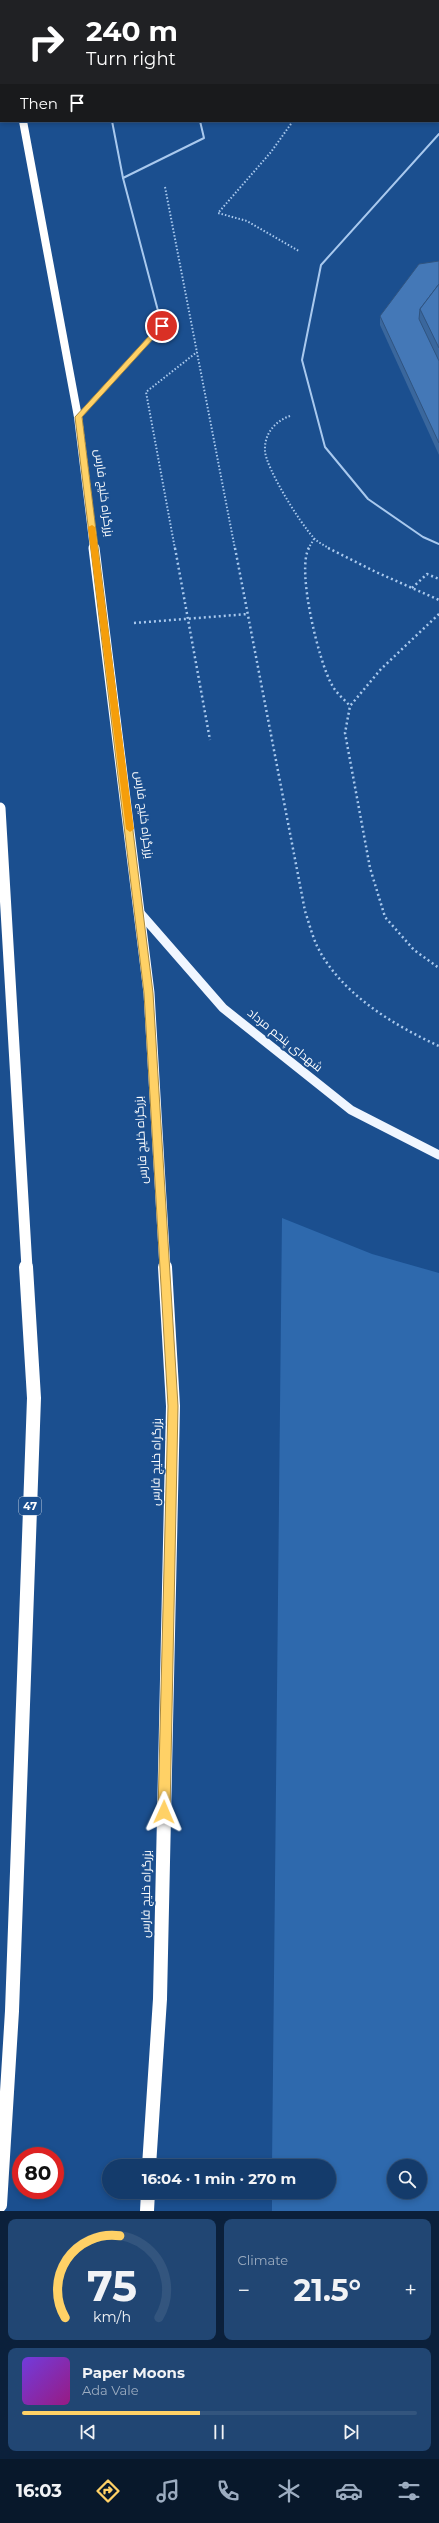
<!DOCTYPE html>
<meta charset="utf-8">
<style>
:root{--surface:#143b6b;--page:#214673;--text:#f1f3f6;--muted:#9dadc1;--line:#33557e;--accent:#ffd166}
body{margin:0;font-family:Montserrat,Cairo,sans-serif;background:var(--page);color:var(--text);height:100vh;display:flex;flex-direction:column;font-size:15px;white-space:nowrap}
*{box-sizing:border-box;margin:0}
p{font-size:13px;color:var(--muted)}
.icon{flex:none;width:22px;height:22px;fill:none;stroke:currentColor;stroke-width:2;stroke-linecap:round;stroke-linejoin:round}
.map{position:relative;height:2211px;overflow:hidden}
.details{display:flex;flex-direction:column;gap:8px;padding:8px;background:#0b203b;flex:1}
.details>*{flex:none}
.guide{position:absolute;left:0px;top:0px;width:439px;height:122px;box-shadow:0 2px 6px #0003,0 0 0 1px var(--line);background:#202124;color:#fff;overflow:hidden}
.controls{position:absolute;left:387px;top:2159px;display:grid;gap:8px}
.controls a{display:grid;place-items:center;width:40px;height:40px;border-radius:50%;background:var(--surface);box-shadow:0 2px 6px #0003,0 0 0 1px var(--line);font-size:20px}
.speed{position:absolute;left:12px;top:2147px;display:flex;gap:8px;font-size:20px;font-weight:700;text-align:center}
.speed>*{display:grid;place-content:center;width:52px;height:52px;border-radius:50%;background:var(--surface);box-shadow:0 2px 6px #0003,0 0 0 1px var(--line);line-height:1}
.speed .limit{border:6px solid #d22;background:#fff;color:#111}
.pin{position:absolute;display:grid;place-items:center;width:34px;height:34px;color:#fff;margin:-17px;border:2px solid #fff;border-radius:50%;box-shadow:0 1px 4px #0007}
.me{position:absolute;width:44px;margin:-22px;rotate:1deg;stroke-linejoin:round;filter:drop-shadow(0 0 3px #0008)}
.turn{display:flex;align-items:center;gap:14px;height:84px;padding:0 20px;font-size:18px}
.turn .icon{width:52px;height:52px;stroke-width:2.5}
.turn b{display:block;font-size:28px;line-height:34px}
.then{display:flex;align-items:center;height:38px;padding:0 20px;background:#0003;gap:8px;font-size:15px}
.big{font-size:30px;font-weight:700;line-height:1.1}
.details .card{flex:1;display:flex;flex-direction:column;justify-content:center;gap:6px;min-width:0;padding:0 14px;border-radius:8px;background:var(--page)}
.details .dial{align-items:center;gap:0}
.dial svg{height:104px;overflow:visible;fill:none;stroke:var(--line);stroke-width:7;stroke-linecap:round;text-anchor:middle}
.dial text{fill:var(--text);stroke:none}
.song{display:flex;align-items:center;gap:12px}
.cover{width:48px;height:48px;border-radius:6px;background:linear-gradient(135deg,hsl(260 70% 55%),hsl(310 70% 35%))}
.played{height:4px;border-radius:2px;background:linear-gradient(90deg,var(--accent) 45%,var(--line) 45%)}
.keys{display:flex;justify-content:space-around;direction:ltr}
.heat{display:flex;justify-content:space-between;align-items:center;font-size:22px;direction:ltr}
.details .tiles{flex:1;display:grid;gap:8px;grid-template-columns:1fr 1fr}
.card:last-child{grid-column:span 2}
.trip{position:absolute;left:102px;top:2159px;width:234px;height:40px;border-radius:20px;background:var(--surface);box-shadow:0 2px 6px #0003,0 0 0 1px var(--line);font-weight:700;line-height:40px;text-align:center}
.menu{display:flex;height:64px;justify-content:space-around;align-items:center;background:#08182b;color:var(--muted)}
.menu .icon{width:28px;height:28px}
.menu .active{color:var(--accent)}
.menu b{font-size:18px;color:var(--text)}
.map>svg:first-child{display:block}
.green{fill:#2e69ad;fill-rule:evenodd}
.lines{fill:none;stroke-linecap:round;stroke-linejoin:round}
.path-far1{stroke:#a9c9ee;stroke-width:2;stroke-dasharray:1.5 2;stroke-linecap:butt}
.path{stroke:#a9c9ee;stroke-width:2.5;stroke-dasharray:2 3;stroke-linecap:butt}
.lane{stroke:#a9c9ee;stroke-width:2}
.primary{stroke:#f0f6ff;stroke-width:9}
.highway-far2{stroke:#fff;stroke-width:8}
.highway-far1{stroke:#fff;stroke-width:11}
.highway{stroke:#fff;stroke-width:14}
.wall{fill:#3a679d}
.shaded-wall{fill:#305480}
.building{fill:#4478b7;stroke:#305480}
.route{fill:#ffd166;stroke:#a68842}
.slow{fill:#f59e0b}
.labels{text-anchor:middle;stroke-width:4;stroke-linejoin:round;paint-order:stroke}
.shield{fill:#1b4f8f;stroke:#bbcadd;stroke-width:1}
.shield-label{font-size:11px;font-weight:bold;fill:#fff}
.street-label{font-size:12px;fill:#fff;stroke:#1b4f8f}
</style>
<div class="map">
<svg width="439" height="2211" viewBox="0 0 439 2211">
<rect width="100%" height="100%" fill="#1b4f8f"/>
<path class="green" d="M282,1218L372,1254L439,1273V2211H272V2192H329V2166H272ZM394,2166H420V2192H394Z"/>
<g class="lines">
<g class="path-far1">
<polyline points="293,121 271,152 218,213 247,221 299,251"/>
<polyline points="165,187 235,549"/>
<path d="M290,416C275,421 264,434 265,451C266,468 300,523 313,537C317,542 324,545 330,549"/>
<polyline points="175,549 146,392 197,352"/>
<polyline points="308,549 314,539"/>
</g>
<g class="path">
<polyline points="175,548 210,740"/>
<path d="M235,548L305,911C309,923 312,935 317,946C340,993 393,1025 439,1046"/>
<path d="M309,548C296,569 319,663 332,685C336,693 344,699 350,706"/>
<polyline points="328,548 376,572 439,600"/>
<polyline points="412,588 427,574 439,579"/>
<polyline points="439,614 381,669 350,706 345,733 370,868 385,917 414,950 439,968"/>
<polyline points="134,623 248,614"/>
</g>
<g class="lane">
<polyline points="439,134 321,265 302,360 325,447 368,499 423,537 439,544"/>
<polyline points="123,178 204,138 200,121"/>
<polyline points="79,415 162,326 123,178 112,121"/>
</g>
<polyline class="primary" points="141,914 223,1008 351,1110 439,1155"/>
<polyline class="highway-far2" points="23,121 78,417 94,549"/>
<g class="highway-far1">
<polyline points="94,548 149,993 165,1268"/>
<polyline points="0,808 27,1268"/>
</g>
<g class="highway">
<polyline points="149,2166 160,1999 173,1406 165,1267"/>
<polyline points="0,2205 12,2011 34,1398 26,1267"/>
<polyline points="147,2211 148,2192"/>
</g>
</g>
<g class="wall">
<polygon points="274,0 343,0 342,1 277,1"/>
<polygon points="439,261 439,455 380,325 380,316"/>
</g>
<polygon class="shaded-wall" points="330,0 343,0 342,1 330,1"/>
<g class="building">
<polygon points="439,261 439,284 420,309 419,319 439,361 439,443 380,316 419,264"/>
<polygon points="439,284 439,348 420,309"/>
</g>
<polygon class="route" points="159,325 165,326 82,417 153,993 178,1406 170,1812 164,1818 158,1812 168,1406 144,993 75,417"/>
<polygon class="slow" points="92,525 95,527 134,829 130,832 126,829 88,527"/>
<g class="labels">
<rect class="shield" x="19" y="1497" width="22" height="18" rx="3"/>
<g class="shield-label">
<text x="30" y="1510">47</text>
</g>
<g class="street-label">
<text transform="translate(104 493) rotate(83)" y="4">بزرگراه خلیج فارس</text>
<text transform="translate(144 815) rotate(83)" y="4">بزرگراه خلیج فارس</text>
<text transform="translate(285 1040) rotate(39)" y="4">شهدای پنجم مرداد</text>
<text transform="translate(141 1140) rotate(-93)" y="4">بزرگراه خلیج فارس</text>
<text transform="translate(156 1462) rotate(-89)" y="4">بزرگراه خلیج فارس</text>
<text transform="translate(146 1894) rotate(-89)" y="4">بزرگراه خلیج فارس</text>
</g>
</g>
</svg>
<div class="controls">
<a><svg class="icon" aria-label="search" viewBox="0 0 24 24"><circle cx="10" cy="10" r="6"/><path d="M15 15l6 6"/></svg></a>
</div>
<div class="speed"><div class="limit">80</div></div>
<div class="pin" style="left:162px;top:326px;background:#d93025"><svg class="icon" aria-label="arrive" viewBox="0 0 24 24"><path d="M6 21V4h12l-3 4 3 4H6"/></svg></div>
<svg class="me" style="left:164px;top:1812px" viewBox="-20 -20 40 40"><path d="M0-17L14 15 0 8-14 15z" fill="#ffd166" stroke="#fff" stroke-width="4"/></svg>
<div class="trip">16:04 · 1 min · 270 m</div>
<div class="guide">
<div class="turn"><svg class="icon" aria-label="right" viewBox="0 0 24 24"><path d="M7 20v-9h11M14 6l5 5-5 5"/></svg><div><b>240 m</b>Turn right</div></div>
<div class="then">Then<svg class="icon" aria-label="arrive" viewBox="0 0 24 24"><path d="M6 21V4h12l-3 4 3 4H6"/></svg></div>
</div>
</div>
<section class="details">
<div class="tiles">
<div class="card dial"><svg viewBox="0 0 100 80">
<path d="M14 69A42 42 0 1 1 86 69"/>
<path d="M14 69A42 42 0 0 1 56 6" stroke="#ffd166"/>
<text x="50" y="56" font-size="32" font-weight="700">75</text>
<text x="50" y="72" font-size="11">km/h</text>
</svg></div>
<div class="card"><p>Climate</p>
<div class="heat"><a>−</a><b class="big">21.5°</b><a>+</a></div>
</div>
<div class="card">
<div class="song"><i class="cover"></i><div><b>Paper Moons</b><p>Ada Vale</p></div></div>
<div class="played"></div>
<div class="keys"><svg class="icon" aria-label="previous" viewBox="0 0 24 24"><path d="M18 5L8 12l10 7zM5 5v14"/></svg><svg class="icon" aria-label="pause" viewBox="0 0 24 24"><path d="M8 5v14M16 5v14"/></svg><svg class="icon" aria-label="next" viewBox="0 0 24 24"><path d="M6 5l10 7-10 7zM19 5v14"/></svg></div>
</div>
</div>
</section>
<nav class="menu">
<b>16:03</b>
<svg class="icon active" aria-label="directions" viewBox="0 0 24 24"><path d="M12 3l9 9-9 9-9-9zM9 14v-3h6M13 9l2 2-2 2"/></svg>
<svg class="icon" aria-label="music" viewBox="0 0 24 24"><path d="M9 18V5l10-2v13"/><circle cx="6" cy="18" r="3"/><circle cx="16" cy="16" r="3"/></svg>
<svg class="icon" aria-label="phone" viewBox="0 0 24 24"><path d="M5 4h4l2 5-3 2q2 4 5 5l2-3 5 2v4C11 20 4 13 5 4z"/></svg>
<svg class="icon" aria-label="climate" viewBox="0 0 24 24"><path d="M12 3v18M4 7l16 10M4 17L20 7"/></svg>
<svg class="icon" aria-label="car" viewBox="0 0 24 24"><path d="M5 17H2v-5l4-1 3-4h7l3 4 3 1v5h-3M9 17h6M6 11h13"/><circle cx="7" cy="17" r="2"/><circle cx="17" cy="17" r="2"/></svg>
<svg class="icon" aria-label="filters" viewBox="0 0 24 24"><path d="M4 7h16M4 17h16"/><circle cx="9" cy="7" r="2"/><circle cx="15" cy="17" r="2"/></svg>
</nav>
